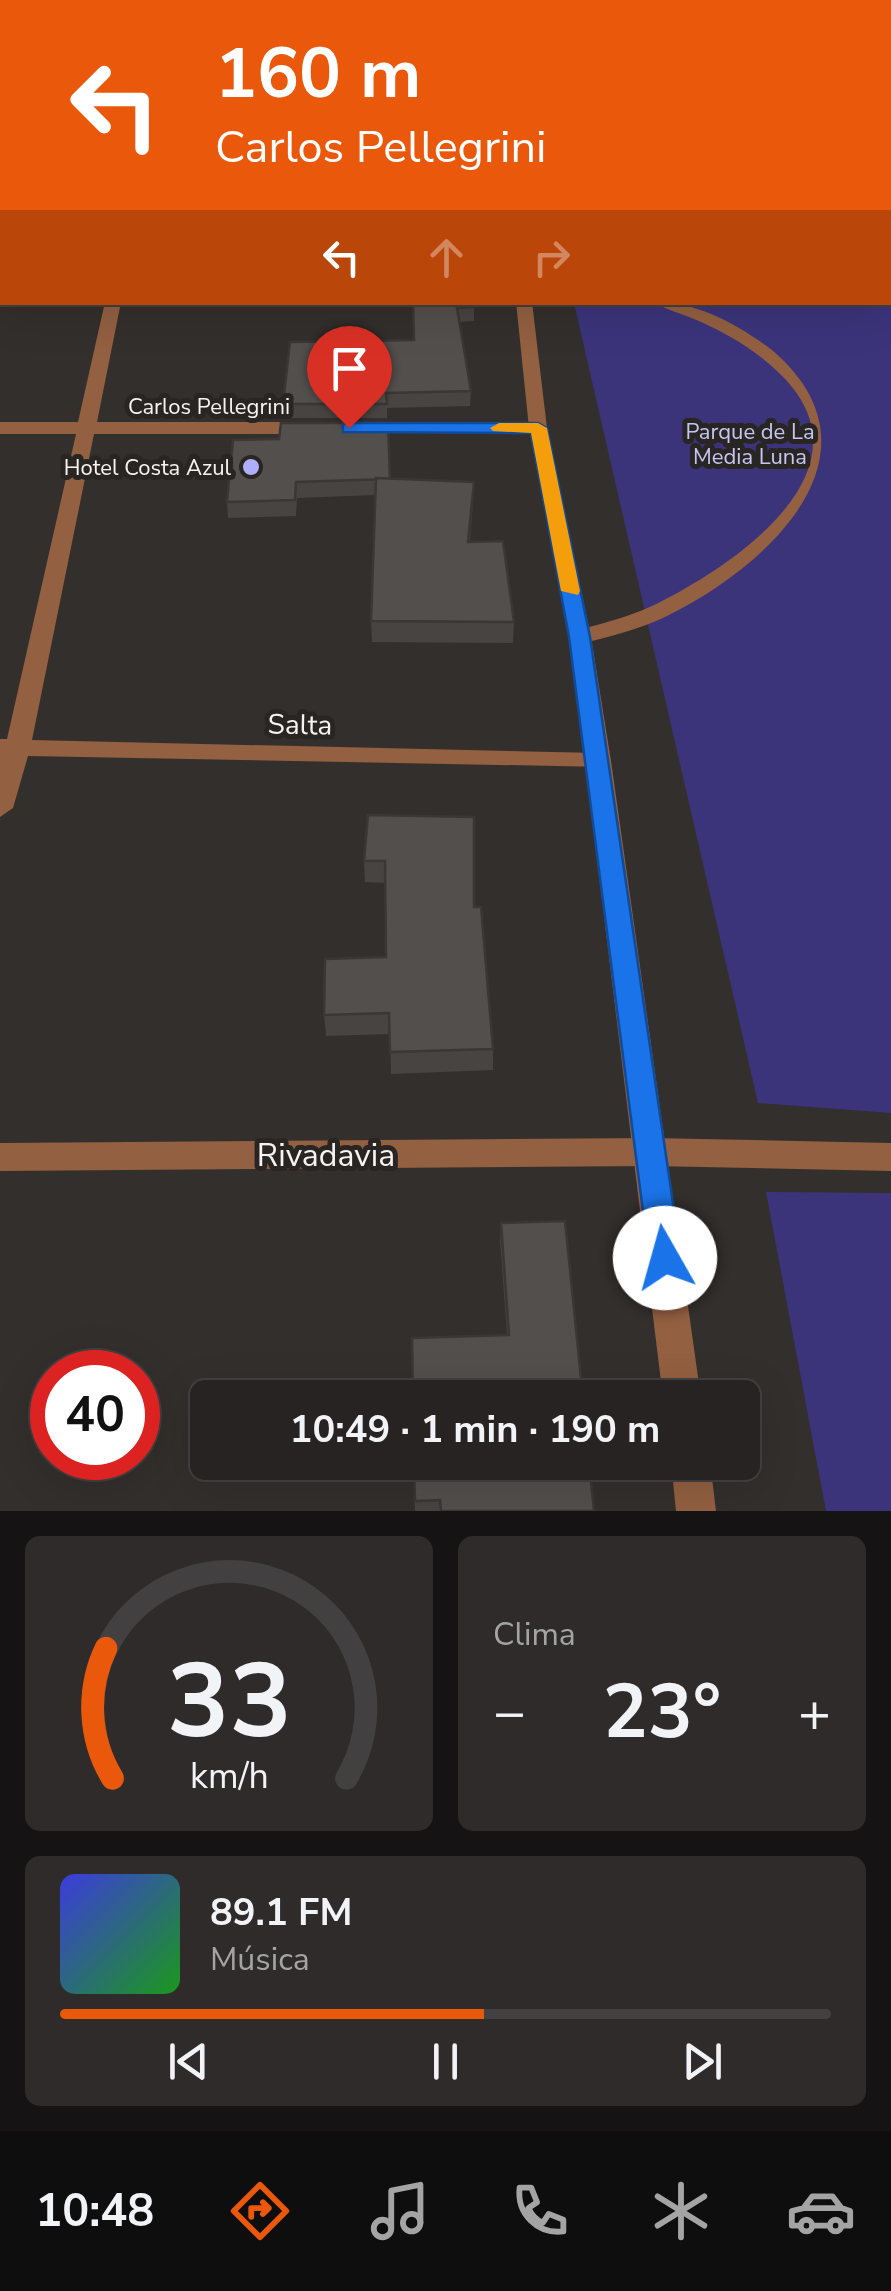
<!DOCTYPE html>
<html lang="es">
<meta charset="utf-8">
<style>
:root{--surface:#262322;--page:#2e2b2a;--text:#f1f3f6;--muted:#a4a4a5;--line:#424040;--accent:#ea580c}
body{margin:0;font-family:"Nunito Sans",sans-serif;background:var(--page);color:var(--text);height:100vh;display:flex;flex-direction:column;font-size:38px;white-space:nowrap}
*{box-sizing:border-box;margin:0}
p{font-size:32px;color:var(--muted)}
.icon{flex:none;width:55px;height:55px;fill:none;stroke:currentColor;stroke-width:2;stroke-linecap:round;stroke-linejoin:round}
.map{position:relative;height:1511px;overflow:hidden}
.sheet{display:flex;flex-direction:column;gap:25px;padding:25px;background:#151313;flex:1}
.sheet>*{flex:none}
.guide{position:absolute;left:0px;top:0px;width:892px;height:305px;box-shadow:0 10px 40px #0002,0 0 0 2px var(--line);background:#ea580c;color:#fff;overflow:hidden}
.speed{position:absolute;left:30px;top:1350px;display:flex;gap:20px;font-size:50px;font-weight:700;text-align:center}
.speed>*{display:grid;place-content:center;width:130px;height:130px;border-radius:50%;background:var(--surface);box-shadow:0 10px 40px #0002,0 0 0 2px var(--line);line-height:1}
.speed .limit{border:15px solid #d22;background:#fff;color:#111}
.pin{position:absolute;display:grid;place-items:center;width:85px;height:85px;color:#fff;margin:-102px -42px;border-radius:50% 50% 50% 0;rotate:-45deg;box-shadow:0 0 10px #0007}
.pin .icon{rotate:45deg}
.me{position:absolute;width:110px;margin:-55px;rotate:353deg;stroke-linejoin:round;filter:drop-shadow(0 0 8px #0008)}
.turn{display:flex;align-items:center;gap:35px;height:210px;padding:0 50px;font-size:45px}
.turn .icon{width:130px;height:130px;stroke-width:2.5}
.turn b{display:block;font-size:70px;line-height:85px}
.lanes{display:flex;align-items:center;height:95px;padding:0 50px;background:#0003;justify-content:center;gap:50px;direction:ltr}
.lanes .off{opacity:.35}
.big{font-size:75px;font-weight:700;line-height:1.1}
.sheet .widget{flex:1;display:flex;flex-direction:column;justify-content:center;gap:15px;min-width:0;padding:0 35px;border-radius:15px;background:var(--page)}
.sheet .dial{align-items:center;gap:0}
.dial svg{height:260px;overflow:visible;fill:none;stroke:var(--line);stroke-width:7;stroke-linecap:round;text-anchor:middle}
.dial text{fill:var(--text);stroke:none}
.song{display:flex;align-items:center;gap:30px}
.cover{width:120px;height:120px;border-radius:15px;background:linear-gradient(135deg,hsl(240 70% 55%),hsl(120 70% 35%))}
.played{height:10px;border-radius:5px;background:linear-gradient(90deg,var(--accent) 55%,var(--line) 55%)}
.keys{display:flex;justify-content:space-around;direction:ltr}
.heat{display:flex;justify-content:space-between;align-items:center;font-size:55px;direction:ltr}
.sheet .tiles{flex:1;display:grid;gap:25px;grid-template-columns:1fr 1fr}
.widget:last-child{grid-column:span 2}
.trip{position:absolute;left:190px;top:1380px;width:570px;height:100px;border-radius:15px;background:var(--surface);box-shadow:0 10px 40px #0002,0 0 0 2px var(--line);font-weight:700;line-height:100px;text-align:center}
.tab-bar{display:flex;height:160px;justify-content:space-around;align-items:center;background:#0f0e0e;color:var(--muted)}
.tab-bar .icon{width:70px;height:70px}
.tab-bar .on{color:var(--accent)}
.tab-bar b{font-size:45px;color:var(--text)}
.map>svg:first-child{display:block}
.green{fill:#3b347b}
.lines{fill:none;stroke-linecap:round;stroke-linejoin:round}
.minor{fill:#936041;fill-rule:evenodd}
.tertiary{fill:#936041;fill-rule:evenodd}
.secondary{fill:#cb7a45;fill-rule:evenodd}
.wall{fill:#474442}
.shaded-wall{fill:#3a3736}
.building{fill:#534f4d;stroke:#3a3736;stroke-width:2.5}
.route{fill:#1a73e8;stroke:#114b97;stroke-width:2.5}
.slow{fill:#f59e0b}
.poi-dot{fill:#aeaefa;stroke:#292523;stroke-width:4}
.labels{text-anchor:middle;stroke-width:10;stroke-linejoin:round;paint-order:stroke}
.far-street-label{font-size:22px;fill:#f6f4f3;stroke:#292523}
.far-park-label{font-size:22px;fill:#c5c6f1;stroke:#292523}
.far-poi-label{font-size:22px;fill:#f6f4f3;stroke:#292523;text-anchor:end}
.street-label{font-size:28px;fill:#f6f4f3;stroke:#292523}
.near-street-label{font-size:32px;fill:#f6f4f3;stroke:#292523}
</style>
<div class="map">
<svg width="891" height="1511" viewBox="0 0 891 1511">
<rect width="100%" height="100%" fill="#332f2d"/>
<g class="green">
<polygon points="891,235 891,1113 758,1103 574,303 890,302"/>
<polygon points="766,1192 891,1193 891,1511 826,1511"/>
</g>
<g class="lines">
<g class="minor">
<polygon points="682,0 693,0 694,2 684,2"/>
<rect x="0" y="15" width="2" height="6"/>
<rect x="890" y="35" width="1" height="6"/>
<rect x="0" y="107" width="2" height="8"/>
<rect x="890" y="149" width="1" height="9"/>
<polygon points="105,302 121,302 97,422 313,422 322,428 313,434 94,434 32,740 598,753 607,755 611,761 607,767 28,756 13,808 0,817 0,739 7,739 76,434 0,434 0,422 78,422"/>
<path d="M654,302C698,302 737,324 772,350C891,452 770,565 667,616C640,629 609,637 580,644L572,642L569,637L572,632C599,624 626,618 652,606C732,567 880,469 779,373C754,348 721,330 689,317C677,312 664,309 654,302Z"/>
<polygon points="353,422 538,422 547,428 538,434 346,432 346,424"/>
<polygon points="652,1138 891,1143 891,1171 652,1166 0,1171 0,1143"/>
</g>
<g class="tertiary">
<rect x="393" y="0" width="10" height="2"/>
<polygon points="516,302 532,302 547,428 591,637 611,761 701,1398 663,1398 585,761 569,637 529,428"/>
<polygon points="671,1462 710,1462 716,1511 676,1511"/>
</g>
<g class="secondary">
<polygon points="620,0 631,0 632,2 622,2"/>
<rect x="890" y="199" width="1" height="9"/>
<rect x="0" y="225" width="2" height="8"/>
</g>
</g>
<g class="wall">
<polygon points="413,302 474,302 474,321 459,322 471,391 470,406 387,408 387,418 284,418 283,404 414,340"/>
<polygon points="233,440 390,479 473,502 470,542 514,622 513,643 372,642 371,621 375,495 297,498 296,516 228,518 227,502"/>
<polygon points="368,815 474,907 493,1049 493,1070 391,1074 390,1034 326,1036 324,1015 386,957 385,883 365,882 364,861"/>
<polygon points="501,1223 583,1398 507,1335 500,1240"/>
<polygon points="414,1462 594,1511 415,1511"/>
</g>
<polygon class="shaded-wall" points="474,482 473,502 467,562 468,542"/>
<g class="building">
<polygon points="321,0 361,0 362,2 321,2"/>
<polygon points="413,302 474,302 474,307 457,308 471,391 386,393 387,404 283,404 290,342 414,340"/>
<polygon points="281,423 388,423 390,479 296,482 295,500 227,502 233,440 279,439"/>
<polygon points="376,478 474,482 468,542 503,541 514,622 371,621"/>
<polygon points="368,815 474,817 474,907 481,907 493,1049 390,1052 389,1013 324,1015 325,959 386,957 385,861 364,861"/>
<polygon points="565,1221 583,1398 413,1398 412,1338 509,1335 501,1223"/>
<polygon points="414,1462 589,1462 594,1511 441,1511 440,1500 415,1501"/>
</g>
<polygon class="route" points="349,423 538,423 547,428 590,637 681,1258 676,1268 665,1272 654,1268 649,1258 569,637 531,433 343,432 343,424"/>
<polygon class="slow" points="499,423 538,423 547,428 580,591 578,595 561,591 531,433 493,431 490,428"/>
<circle class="poi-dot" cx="251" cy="467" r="10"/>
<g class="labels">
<g class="far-street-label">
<text x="209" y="414">Carlos Pellegrini</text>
</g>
<g class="far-park-label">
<text x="750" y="439">Parque de La<tspan x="750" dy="25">Media Luna</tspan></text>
</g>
<g class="far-poi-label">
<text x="231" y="475">Hotel Costa Azul</text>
</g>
<g class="street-label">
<text transform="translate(300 724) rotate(1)" y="10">Salta</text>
</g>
<g class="near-street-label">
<text x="326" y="1166">Rivadavia</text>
</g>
</g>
</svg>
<div class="speed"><div class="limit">40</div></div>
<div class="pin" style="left:349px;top:428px;background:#d93025"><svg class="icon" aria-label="arrive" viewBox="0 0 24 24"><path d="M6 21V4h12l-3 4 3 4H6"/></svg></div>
<svg class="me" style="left:665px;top:1258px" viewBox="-20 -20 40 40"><circle r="19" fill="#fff"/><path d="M0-13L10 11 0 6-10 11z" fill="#1a73e8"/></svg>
<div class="trip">10:49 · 1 min · 190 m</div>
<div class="guide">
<div class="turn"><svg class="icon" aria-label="left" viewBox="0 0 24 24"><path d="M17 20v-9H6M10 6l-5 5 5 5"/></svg><div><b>160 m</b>Carlos Pellegrini</div></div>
<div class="lanes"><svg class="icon" aria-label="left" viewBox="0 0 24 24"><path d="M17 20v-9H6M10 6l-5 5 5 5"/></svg><svg class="icon off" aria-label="ahead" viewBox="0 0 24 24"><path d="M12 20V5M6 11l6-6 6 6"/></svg><svg class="icon off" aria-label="right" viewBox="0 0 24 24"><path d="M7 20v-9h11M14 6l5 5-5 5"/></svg></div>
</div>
</div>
<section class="sheet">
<div class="tiles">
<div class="widget dial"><svg viewBox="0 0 100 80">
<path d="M14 69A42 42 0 1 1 86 69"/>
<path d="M14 69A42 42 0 0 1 12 29" stroke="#ea580c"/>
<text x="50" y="56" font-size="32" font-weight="700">33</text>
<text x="50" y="72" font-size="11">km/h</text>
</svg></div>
<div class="widget"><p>Clima</p>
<div class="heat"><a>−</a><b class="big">23°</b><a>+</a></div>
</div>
<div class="widget">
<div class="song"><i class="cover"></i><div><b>89.1 FM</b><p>Música</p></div></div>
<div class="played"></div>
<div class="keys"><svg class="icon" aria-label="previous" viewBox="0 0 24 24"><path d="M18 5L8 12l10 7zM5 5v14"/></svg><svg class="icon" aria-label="pause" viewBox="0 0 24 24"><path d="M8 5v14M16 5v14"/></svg><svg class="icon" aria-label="next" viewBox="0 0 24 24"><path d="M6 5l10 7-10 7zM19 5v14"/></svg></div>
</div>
</div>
</section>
<nav class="tab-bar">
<b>10:48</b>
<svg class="icon on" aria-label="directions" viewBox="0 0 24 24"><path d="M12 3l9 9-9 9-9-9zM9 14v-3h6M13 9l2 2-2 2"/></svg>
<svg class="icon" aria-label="music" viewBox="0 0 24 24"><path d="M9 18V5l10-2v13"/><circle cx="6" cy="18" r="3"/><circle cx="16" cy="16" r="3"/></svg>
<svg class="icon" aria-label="phone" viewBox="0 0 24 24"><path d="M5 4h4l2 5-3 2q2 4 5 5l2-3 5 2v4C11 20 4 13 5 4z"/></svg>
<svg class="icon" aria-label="climate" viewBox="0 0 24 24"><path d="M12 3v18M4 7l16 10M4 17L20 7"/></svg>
<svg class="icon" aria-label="car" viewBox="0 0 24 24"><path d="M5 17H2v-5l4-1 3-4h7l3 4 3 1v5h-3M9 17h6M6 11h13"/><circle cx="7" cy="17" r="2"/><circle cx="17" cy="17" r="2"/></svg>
</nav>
